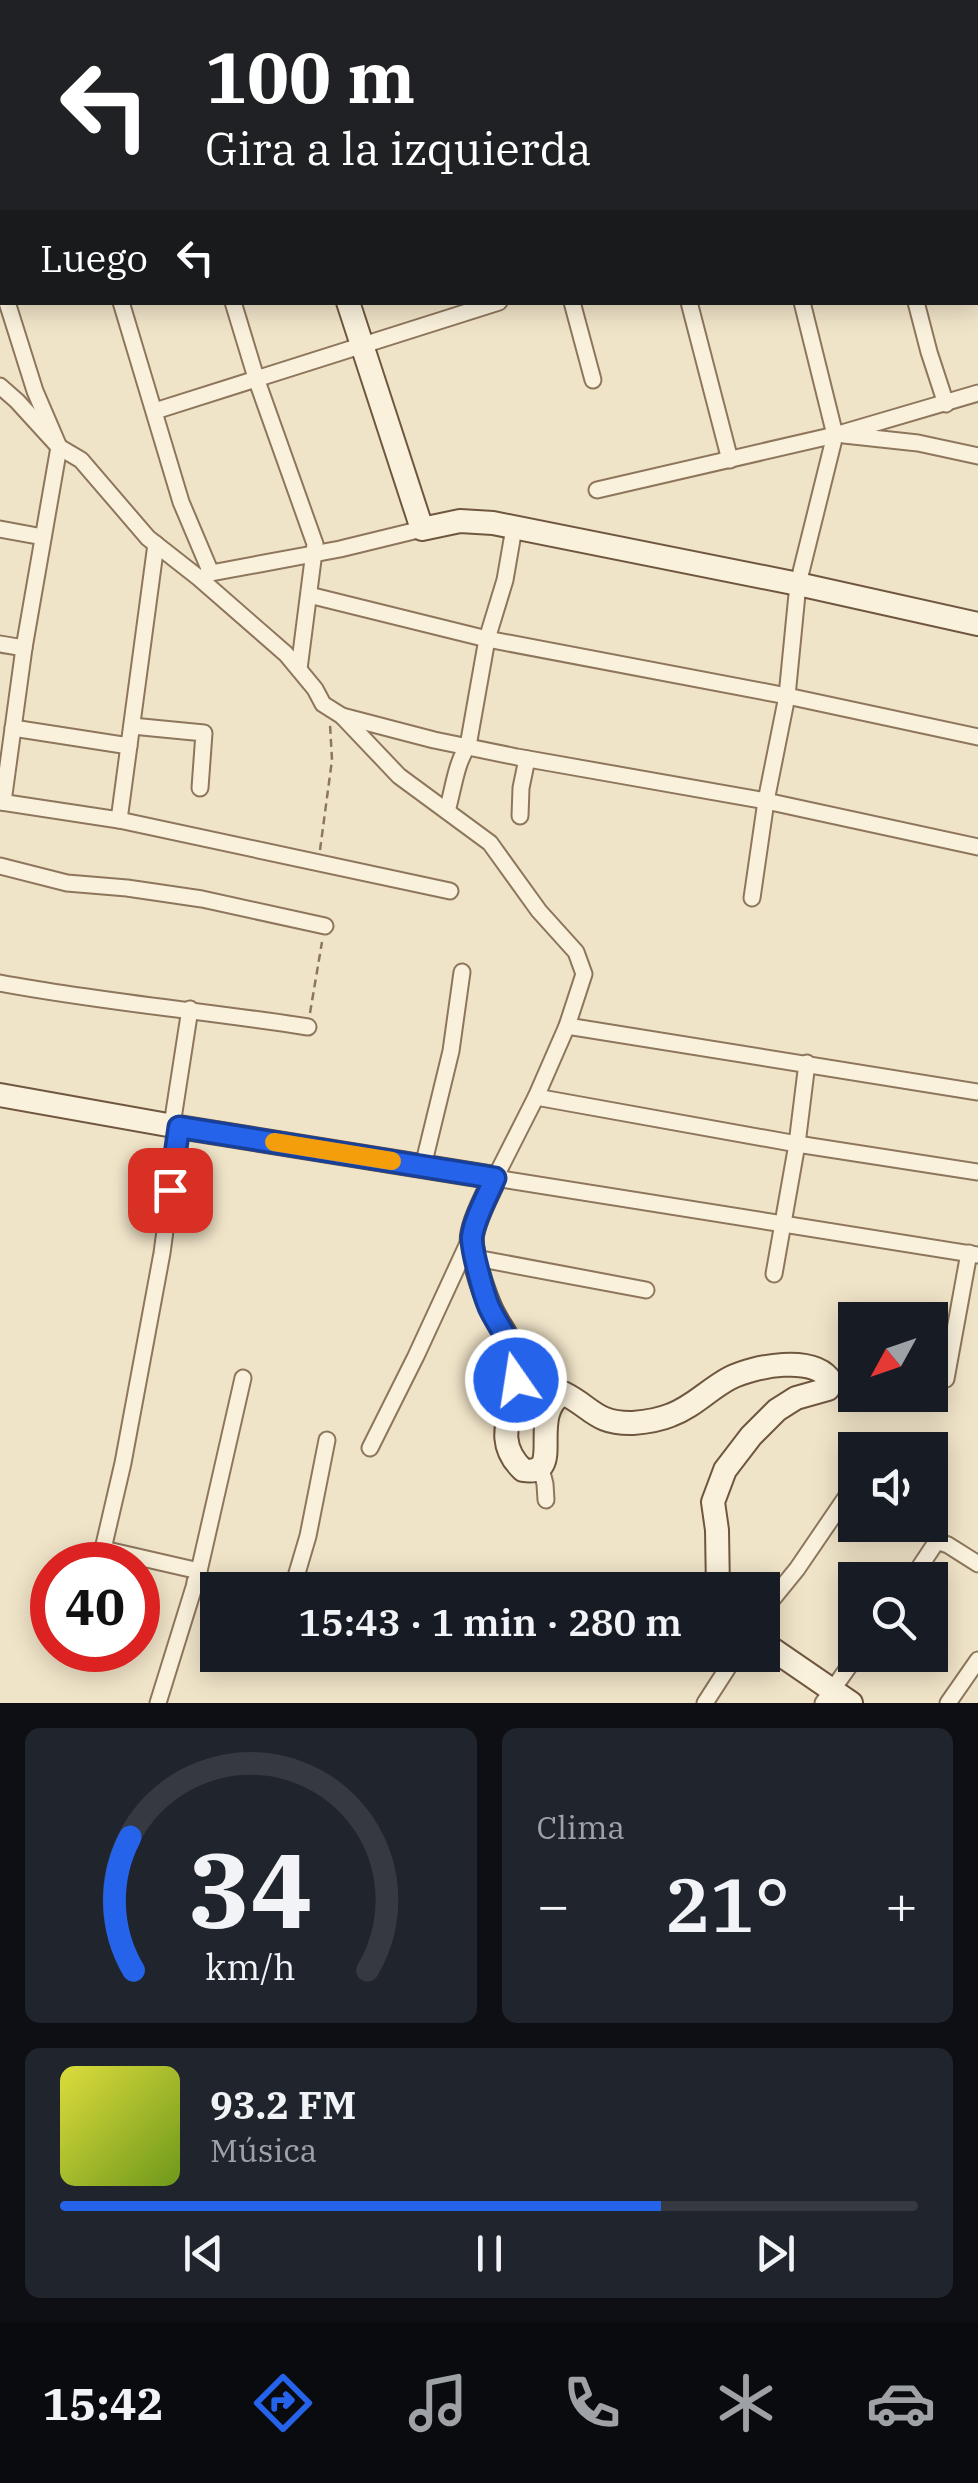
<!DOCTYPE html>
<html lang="es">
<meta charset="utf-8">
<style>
:root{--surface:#171b24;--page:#20242c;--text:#f1f3f6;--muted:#9ea1a6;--line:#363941;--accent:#2563eb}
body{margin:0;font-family:"IBM Plex Serif",serif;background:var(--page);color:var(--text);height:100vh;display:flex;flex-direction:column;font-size:38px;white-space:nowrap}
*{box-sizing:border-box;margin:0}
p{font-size:32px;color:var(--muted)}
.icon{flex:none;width:55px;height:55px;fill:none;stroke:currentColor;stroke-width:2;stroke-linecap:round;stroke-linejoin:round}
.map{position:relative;height:1703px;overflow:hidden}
.drawer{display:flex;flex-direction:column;gap:25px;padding:25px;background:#0d0f14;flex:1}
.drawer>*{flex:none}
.banner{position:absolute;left:0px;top:0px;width:980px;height:305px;box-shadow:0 5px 25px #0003;background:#202124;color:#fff;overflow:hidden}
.needle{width:65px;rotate:230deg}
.tools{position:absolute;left:838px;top:1302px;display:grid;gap:20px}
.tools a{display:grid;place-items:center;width:110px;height:110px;border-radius:0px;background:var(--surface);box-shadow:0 5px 25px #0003;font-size:50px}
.speed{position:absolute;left:30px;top:1542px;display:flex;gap:20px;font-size:50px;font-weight:700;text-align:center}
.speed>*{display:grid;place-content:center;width:130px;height:130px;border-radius:50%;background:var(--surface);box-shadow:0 5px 25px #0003;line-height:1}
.speed .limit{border:15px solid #d22;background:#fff;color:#111}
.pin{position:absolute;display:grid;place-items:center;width:85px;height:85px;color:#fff;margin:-42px;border-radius:20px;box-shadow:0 5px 15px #0006}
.me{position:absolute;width:110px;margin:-55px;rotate:347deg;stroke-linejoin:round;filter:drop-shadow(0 0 8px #0008)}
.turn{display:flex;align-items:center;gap:35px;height:210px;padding:0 40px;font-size:45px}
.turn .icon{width:130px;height:130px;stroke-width:2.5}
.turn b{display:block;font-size:70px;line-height:85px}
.then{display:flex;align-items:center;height:95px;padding:0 40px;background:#0003;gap:20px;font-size:38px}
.big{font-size:75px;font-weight:600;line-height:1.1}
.drawer .widget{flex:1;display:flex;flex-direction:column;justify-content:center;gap:15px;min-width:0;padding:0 35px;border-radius:15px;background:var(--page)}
.drawer .dial{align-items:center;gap:0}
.dial svg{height:260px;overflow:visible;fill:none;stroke:var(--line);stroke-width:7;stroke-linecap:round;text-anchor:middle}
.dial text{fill:var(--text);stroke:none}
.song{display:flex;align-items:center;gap:30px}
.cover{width:120px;height:120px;border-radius:15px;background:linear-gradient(135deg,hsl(60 70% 55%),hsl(80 70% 35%))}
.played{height:10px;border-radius:5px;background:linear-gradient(90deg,var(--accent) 70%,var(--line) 70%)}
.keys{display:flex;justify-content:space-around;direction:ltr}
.heat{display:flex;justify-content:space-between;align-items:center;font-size:55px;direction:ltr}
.drawer .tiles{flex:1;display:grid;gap:25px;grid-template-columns:1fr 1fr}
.widget:last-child{grid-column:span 2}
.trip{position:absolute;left:200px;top:1572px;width:580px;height:100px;border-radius:0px;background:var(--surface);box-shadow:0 5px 25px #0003;font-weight:600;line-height:100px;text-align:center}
.dock{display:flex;height:160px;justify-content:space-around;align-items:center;background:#090b0e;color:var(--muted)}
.dock .icon{width:70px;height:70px}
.dock .selected{color:var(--accent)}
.dock b{font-size:45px;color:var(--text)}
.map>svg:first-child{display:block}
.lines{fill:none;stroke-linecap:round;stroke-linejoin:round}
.street-casing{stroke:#8d765c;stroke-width:19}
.secondary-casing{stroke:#6f573f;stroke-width:26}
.path{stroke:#8d765c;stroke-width:2.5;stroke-dasharray:8 5;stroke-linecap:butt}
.street{stroke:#faf1dc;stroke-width:15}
.secondary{stroke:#faf1dc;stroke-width:22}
.route-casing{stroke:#184099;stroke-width:25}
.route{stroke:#2563eb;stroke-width:18}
.slow{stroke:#f59e0b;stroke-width:18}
</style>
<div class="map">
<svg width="978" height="1703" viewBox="0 0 978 1703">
<rect width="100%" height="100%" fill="#f0e4c8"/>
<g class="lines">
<defs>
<g id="street">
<polyline points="137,0 138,2"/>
<polyline points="367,0 367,2"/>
<polyline points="480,0 480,2"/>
<polyline points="721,0 722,2"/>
<polyline points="834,0 834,2"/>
<polyline points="944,0 945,2"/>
<polyline points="69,2 84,0"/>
<polyline points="0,15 2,14"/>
<polyline points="978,116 978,118"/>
<polyline points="978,149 978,148"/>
<polyline points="0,282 2,289"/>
<polyline points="121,302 181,502 211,573"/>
<polyline points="233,302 257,381 315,544 299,669"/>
<polyline points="572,302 593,380"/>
<polyline points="689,302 730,460"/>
<polyline points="916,302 929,352 946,404"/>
<polyline points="0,386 17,401 59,447 81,460 148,538 199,578 286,654 315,689 323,704 342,716 399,776 490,843 539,911 576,952 584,974 567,1026 536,1097 495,1178 978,1255"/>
<polyline points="155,411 499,302"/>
<polyline points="844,435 918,443 978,456"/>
<polyline points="597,490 835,435 978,393"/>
<polyline points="0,529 43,537"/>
<polyline points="203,577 211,573 340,549 422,529"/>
<polyline points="309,595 487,639 787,696 978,737"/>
<polyline points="0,644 24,648"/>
<polyline points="342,716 434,740 517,757 766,801 978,847"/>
<polyline points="132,726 204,733 200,788"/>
<polyline points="13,728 129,746"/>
<polyline points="0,802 119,820 450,891"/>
<polyline points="3,802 24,648 59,447 35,391 7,302"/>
<path d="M447,811C453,791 456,762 468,746L487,639L505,580L514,528"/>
<polyline points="520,816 521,788 527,759"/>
<polyline points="119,820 156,544"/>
<polyline points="0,866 67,883 127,888 202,899 325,926"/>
<polyline points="752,898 766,801 787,696 798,584 835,435 802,302"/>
<path d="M0,983C101,1002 206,1011 308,1027"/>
<polyline points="567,1026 978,1092"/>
<polyline points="536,1097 797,1144 978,1172"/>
<polyline points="172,1125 190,1009"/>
<polyline points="423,1166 451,1051 462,972"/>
<polyline points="476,1258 646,1290"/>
<polyline points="774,1274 797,1144 807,1063"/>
<polyline points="946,1379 969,1253"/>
<polyline points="370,1448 416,1356 470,1239"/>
<polyline points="541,1468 545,1484 546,1500"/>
<polyline points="103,1549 199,1571"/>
<polyline points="96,1565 103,1549 123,1463 162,1253 179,1127"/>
<polyline points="911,1580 937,1541 948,1545 978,1564"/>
<polyline points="195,1582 232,1590"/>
<polyline points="292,1590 308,1536 327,1440"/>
<polyline points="762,1612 797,1569 855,1484"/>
<polyline points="274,1656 274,1655"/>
<polyline points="158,1703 199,1571 243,1378"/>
<polyline points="705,1703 736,1655"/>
<polyline points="823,1703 857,1655"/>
<polyline points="948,1703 978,1660"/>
</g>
<g id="secondary">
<polyline points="251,0 252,2"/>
<polyline points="673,2 681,0"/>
<polyline points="0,210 2,209"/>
<polyline points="348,302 422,529 460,521 493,523 798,584 978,624"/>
<path d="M0,1095L179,1127L495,1178C488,1194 474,1219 472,1236C470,1251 483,1290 489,1304C497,1326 517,1343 517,1368C519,1407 488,1437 523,1470C567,1477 526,1417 563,1393C592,1407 595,1424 633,1423C645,1422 659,1420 671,1415C693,1407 709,1389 730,1378C754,1366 814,1354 831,1381L828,1389L796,1398L777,1410L751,1436L725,1470L713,1502L717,1530L718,1590"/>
<polyline points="762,1642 851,1703"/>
</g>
</defs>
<use href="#street" class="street-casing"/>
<use href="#secondary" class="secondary-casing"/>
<g class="path">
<polyline points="320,850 332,760 330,724"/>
<polyline points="310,1013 322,942"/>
</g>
<use href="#street" class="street"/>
<use href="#secondary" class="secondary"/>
</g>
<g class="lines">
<defs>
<path id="route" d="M170,1190L179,1127L495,1178C488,1194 474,1220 472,1237C471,1249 484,1295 489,1307C501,1333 520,1349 516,1380"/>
</defs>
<use href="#route" class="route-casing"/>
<use href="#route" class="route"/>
<polyline class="slow" points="274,1142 392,1161"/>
</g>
</svg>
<div class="tools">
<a><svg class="needle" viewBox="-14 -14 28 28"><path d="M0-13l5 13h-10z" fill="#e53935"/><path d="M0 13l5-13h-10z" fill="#9ea1a6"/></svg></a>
<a><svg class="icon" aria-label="sound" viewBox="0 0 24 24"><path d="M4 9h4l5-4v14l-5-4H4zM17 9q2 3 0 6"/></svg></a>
<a><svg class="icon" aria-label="search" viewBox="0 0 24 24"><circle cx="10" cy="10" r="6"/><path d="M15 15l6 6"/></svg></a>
</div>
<div class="speed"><div class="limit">40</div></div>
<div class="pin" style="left:170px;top:1190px;background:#d93025"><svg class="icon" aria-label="arrive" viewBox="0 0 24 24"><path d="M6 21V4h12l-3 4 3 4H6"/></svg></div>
<svg class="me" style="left:516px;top:1380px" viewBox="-20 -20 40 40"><circle r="17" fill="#2563eb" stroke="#fff" stroke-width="3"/><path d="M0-11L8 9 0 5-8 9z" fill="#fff"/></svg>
<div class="trip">15:43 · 1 min · 280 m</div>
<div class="banner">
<div class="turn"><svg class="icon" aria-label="left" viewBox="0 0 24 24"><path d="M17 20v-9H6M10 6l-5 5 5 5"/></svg><div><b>100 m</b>Gira a la izquierda</div></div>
<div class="then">Luego<svg class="icon" aria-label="left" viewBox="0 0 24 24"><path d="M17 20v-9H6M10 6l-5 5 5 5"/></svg></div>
</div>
</div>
<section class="drawer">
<div class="tiles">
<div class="widget dial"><svg viewBox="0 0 100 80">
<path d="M14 69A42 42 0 1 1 86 69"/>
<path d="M14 69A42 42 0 0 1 13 28" stroke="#2563eb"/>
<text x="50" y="56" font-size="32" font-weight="700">34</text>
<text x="50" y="72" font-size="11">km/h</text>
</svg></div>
<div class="widget"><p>Clima</p>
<div class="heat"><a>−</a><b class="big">21°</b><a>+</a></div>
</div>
<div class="widget">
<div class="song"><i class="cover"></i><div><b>93.2 FM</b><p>Música</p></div></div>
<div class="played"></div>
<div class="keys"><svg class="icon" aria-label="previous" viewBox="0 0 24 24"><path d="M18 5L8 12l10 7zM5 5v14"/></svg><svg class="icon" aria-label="pause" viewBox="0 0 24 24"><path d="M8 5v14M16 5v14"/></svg><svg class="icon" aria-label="next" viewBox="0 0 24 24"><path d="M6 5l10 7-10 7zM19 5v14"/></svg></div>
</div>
</div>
</section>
<nav class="dock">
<b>15:42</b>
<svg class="icon selected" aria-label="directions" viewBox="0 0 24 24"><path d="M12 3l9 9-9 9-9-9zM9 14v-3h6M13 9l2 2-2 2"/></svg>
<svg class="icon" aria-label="music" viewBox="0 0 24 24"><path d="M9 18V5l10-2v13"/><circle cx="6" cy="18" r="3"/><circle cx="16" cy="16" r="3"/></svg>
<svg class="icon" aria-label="phone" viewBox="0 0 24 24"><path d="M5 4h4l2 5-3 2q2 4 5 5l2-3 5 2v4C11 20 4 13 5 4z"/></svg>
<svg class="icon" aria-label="climate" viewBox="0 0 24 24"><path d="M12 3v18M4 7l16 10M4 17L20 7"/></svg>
<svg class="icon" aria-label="car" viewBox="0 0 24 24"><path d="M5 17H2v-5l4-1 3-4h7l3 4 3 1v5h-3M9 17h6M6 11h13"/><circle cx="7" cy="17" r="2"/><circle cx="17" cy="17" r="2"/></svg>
</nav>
